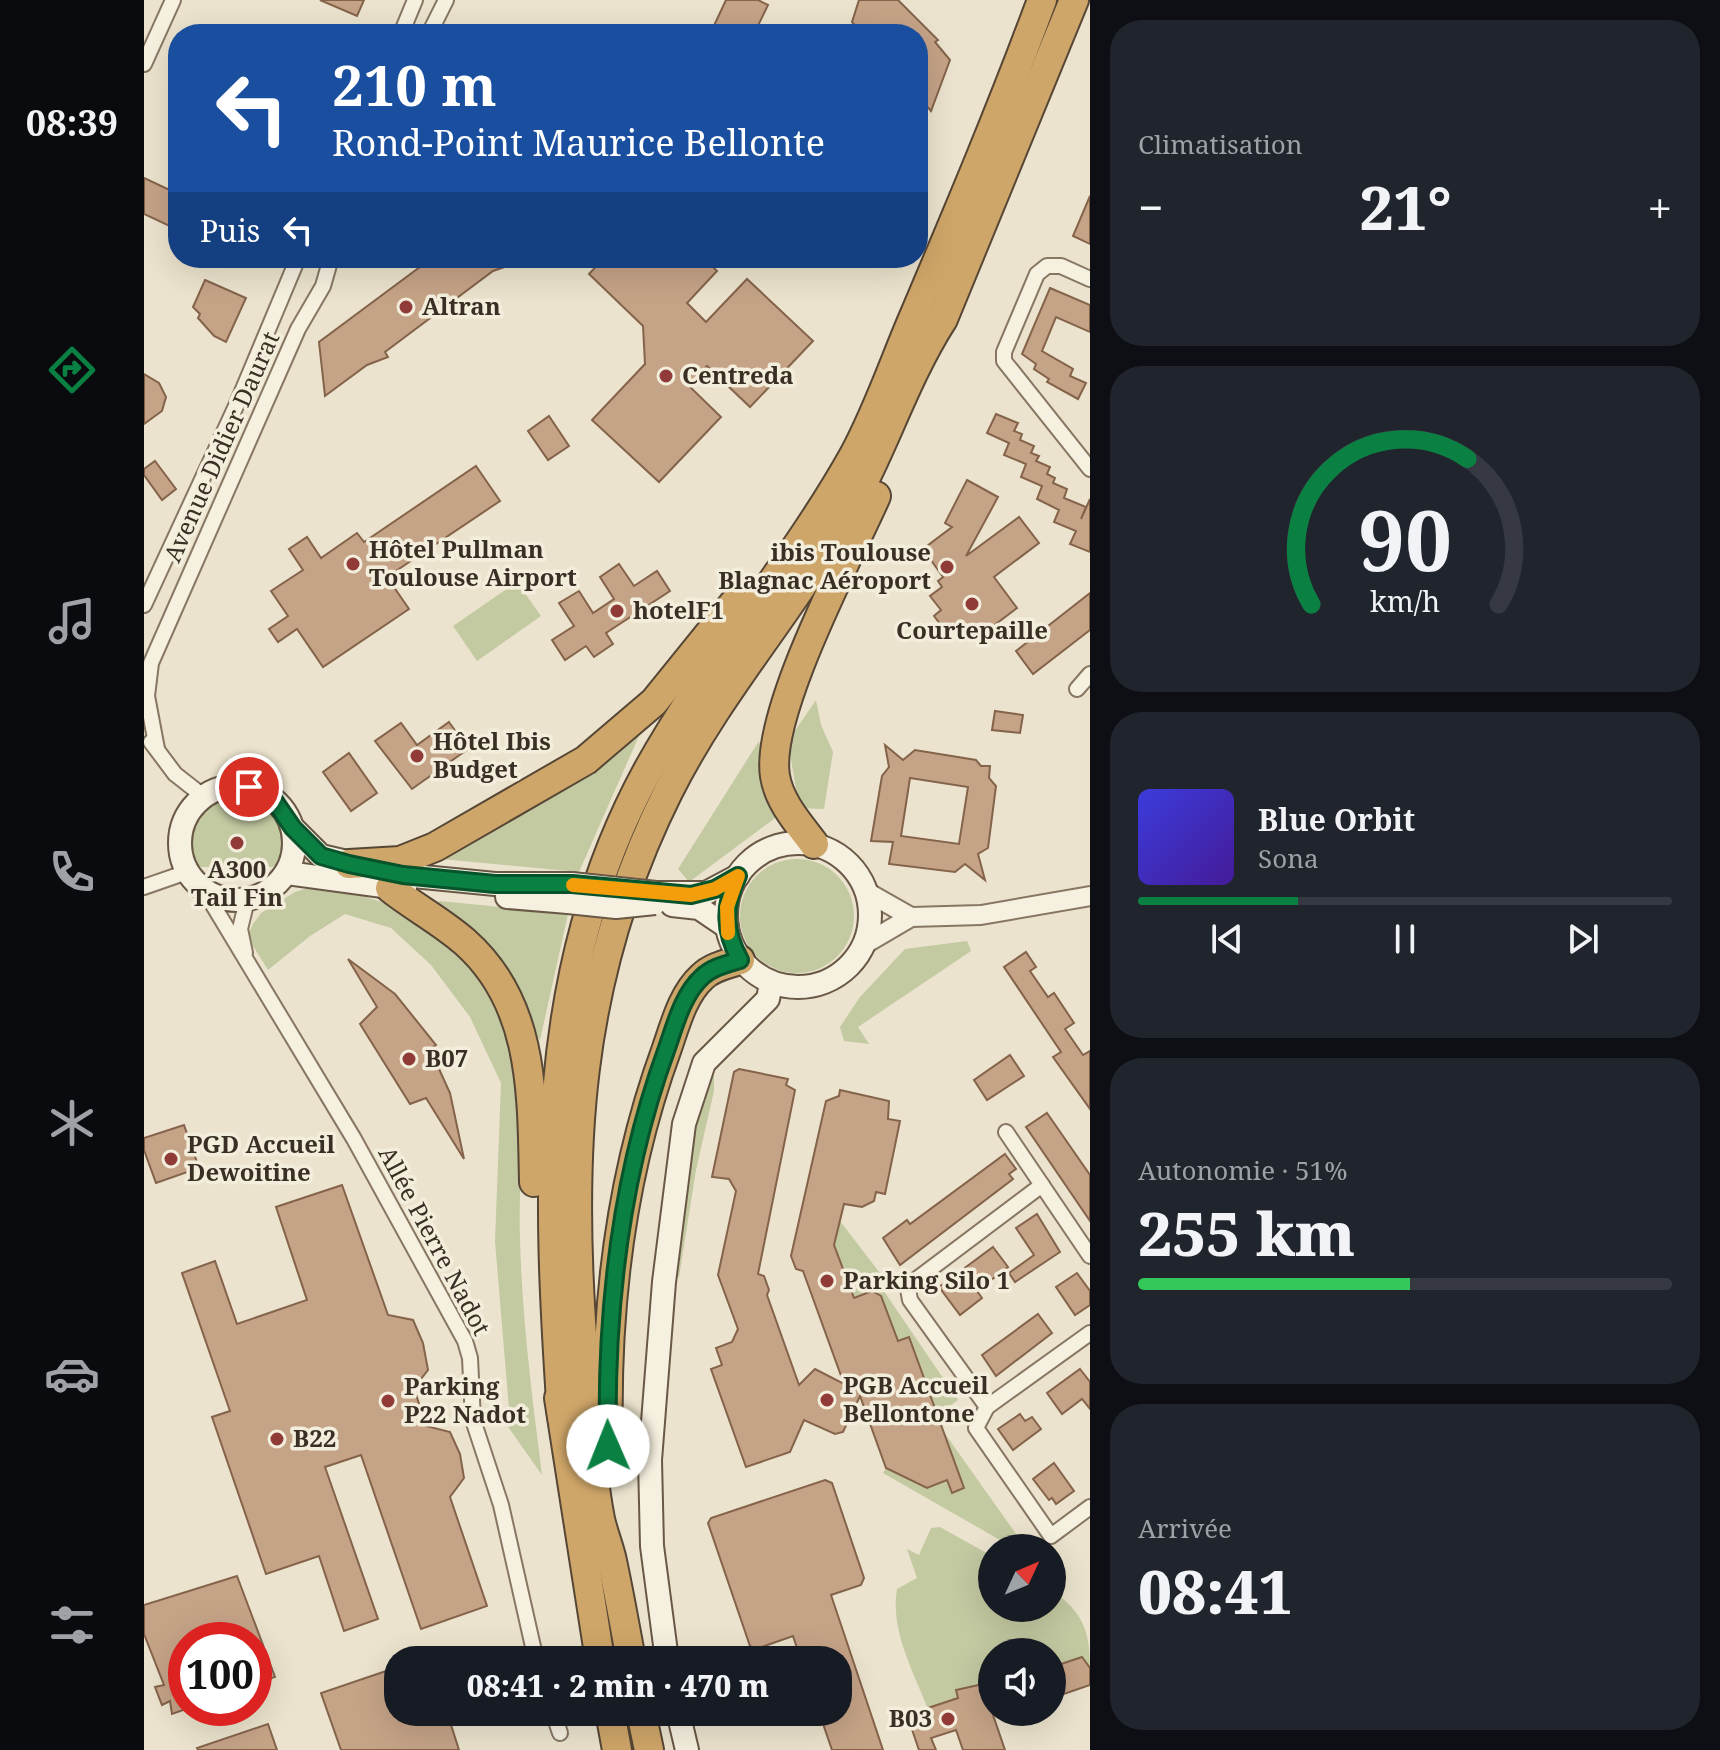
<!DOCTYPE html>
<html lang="fr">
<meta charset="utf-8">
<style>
:root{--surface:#171b24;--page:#20242c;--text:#f1f3f6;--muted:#9ea1a6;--line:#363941;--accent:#0b8043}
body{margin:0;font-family:"Noto Serif",serif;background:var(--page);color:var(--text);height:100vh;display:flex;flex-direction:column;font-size:30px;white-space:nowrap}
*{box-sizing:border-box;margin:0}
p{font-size:26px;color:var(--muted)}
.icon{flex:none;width:44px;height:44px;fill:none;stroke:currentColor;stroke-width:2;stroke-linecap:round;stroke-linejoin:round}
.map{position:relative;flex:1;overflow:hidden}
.sheet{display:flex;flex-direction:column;gap:20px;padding:20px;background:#0d0f14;width:630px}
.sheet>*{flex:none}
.guide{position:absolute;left:24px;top:24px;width:760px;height:244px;border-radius:32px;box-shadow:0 8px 32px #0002;background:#1a4fa0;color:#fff;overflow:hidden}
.needle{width:52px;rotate:46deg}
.buttons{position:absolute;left:834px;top:1534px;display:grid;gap:16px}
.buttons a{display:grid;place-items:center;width:88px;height:88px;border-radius:50%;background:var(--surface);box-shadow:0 8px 32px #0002;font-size:40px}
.speed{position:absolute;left:24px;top:1622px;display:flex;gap:16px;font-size:40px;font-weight:700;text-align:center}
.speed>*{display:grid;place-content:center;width:104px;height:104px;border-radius:50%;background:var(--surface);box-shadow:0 8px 32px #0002;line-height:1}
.speed .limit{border:12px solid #d22;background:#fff;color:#111}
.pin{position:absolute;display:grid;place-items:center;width:68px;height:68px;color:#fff;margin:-34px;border:4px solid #fff;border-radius:50%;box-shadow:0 2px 8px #0007}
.me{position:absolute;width:88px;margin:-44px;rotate:359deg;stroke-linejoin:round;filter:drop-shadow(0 0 6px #0008)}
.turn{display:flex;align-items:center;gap:28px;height:168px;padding:0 32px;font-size:36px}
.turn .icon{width:104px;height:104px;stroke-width:2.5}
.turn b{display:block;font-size:56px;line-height:68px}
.then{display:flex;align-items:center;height:76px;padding:0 32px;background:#0003;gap:16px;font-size:30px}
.big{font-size:60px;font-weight:800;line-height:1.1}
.sheet .tile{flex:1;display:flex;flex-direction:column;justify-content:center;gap:12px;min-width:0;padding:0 28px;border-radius:32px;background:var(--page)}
.sheet .dial{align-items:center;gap:0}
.dial svg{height:208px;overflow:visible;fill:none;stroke:var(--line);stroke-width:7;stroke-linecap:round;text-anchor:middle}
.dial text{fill:var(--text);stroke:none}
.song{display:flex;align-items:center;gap:24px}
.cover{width:96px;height:96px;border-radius:12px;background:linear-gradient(135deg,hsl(240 70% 55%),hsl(260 70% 35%))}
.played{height:8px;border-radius:4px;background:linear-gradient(90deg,var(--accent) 30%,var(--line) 30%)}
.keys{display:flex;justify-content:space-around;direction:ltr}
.heat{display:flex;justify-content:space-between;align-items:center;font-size:44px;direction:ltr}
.charge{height:12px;border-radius:6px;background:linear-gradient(90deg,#34c759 51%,var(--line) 0)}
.trip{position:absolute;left:240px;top:1646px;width:468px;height:80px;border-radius:32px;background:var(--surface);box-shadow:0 8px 32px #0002;font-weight:800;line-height:80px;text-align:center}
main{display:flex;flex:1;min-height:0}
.tabs{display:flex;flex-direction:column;width:144px;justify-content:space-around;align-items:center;background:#090b0e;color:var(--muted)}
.tabs .icon{width:56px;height:56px}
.tabs .active{color:var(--accent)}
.tabs b{font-size:36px;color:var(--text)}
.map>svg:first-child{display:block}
.green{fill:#c3c9a1}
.building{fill:#c5a387;stroke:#84634a;stroke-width:2;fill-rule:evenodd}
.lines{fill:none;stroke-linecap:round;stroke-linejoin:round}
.minor-casing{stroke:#877762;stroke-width:18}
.tertiary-casing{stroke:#877762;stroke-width:22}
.secondary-casing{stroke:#695845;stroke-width:26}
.motorway-casing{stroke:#564635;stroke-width:32}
.minor{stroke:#f6f0e0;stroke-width:14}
.tertiary{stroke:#f6f0e0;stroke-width:18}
.secondary{stroke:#f6f0e0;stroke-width:22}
.motorway{stroke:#cfa669;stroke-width:28}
.secondary-bridge-casing{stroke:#695845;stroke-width:26;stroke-linecap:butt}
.secondary-bridge{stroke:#f6f0e0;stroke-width:22}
.route-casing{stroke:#07532c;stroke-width:20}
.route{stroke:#0b8043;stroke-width:14}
.slow{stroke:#f59e0b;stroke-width:14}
.poi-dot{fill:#903b38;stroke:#f3eddc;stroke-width:3}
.labels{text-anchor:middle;stroke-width:7;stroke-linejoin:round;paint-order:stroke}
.poi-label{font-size:24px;font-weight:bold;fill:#392f24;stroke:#f3eddc;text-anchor:start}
.street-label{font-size:24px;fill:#392f24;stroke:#f3eddc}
</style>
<main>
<nav class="tabs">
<b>08:39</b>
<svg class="icon active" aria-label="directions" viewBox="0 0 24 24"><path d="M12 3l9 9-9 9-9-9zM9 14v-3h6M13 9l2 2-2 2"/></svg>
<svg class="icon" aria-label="music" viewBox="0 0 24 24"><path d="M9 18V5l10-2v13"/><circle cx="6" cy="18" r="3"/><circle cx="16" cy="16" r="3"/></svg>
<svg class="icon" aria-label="phone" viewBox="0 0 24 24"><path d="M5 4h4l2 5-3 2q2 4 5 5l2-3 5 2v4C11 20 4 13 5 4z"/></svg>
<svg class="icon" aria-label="climate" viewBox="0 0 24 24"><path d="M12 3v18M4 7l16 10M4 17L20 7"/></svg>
<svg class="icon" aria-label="car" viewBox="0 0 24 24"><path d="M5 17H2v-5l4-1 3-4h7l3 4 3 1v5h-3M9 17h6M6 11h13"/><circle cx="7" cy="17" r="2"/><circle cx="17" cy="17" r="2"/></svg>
<svg class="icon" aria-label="filters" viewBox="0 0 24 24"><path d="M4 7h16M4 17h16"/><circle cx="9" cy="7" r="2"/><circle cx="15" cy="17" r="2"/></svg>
</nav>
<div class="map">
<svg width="946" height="1750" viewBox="0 0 946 1750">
<rect width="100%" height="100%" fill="#ebe3cd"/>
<g class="green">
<polygon points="373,582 397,616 333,661 309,626"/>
<polygon points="672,700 677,725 689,752 680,809 655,808 644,741"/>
<polygon points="498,729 435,872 287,858"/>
<polygon points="615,741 624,786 638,813 545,882 534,869"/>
<path d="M86,796C126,797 151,828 135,867H51C37,833 53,806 86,796Z"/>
<circle cx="653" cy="916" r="57"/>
<path d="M173,885C209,893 250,902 281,923C330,956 363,1012 373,1069C382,1124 374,1183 376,1239C378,1318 388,1396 398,1475L362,1424L366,1421L351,1241L357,1083L326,1017L287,965L247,928L201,914L166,936L124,970L109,946L105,933L109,924L117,913L151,892Z"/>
<polygon points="296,901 424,914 396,1040 292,904"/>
<polygon points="823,941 827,951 714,1027 725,1044 700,1041 696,1027 716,997 761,949"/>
<path d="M570,1073V1091L552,1170L535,1277H532C534,1210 544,1135 570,1073Z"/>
<polygon points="696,1221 739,1277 733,1281 814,1400 793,1415 765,1338 754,1341 737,1296 728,1291 710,1298 690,1245"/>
<polygon points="799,1431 882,1548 870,1548 739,1473 742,1468 783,1488 815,1476"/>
<path d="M796,1527L848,1556V1608H908V1590C939,1613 946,1630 946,1668L938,1657L908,1667V1652H848V1687L784,1709C769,1671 746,1630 753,1589L773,1578L763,1549L775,1555L787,1528Z"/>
</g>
<g class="building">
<polygon points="176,0 220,0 213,16"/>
<polygon points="582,0 614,0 624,5 610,34 566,34"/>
<polygon points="715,0 754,0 794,40 791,42 806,60 787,111 774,96 774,34 719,34 708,22"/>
<polygon points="0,178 34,194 34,230 0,214"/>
<polygon points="946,196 946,244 929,236"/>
<polygon points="288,258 381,260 349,271 241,352 244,357 223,365 181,396 175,342"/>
<polygon points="460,258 560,258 573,271 543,303 562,322 603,279 669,341 606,407 563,366 545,386 577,417 515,482 448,420 501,364 499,326 445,274"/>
<polygon points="61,280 102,298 82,342 70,336 54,318 56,314 49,307"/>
<polygon points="906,288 946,305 946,332 912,317 898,351 929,369 926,376 942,383 934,399 903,382 905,379 890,369 892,364 878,354"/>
<polygon points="0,374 15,383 22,397 18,411 0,424"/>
<polygon points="852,414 874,423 870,431 878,434 876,440 890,446 887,453 895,456 892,461 906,467 903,474 911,478 909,483 923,489 920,498 942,507 937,519 946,499 946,552 926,544 932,531 910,522 915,510 893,499 898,486 877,477 882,464 860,455 865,443 843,433"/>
<polygon points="405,416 425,446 404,460 384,431"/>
<polygon points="11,461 32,489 18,500 0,475 0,469"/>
<polygon points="332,466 356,501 243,577 265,609 179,667 153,629 134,642 125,629 144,616 127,591 159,570 145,549 163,537 177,558 213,533 220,542"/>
<polygon points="823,480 854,497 822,556 875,517 895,543 850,577 873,608 836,636 828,626 819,633 805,626 800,629 790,616 797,610 786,596 798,587 794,581 799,577 779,549 808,527 801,523"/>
<polygon points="475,564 490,586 513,571 526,591 462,633 469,644 450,657 442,646 421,660 408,640 430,626 415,603 435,591 449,613 470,599 456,577"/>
<polygon points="946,593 946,630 889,674 872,651"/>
<polygon points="851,711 879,715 876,733 848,730"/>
<polygon points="305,722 324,749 268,789 231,741 257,723 273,745"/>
<path d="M741,745L759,760L771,750L832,760L837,766H846L845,778L852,786L844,848L834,854L841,880L821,864L811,872L745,864L749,842L727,841L738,776L745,767ZM766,778L824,787L815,844L757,836Z"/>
<polygon points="205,753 233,793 207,811 179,772"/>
<polygon points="882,952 892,967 886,971 904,997 910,993 930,1023 921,1029 939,1055 946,1051 946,1109 909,1057 917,1052 860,967"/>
<polygon points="204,959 251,994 292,1045 286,1049 306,1093 320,1159 282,1098 266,1104 216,1024 233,1007"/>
<polygon points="866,1055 880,1076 843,1100 830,1080"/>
<polygon points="595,1069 644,1079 642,1085 651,1090 614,1274 620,1276 625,1290 623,1295 655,1385 671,1369 700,1384 659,1271 652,1269 647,1256 682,1101 695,1096 696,1090 745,1101 744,1119 756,1121 741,1194 732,1192 730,1201 718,1207 700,1204 690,1245 710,1298 728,1291 737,1296 754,1341 765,1337 820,1488 808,1493 803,1480 783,1488 742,1468 716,1396 699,1432 691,1434 660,1420 646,1452 602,1467 567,1369 578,1365 572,1348 588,1342 594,1329 574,1275 592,1191 585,1179 568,1177 590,1072"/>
<polygon points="903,1113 946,1175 946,1221 882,1127"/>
<polygon points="40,1125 55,1168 12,1183 0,1150 0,1138"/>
<polygon points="861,1154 872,1169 865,1174 869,1179 756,1265 739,1238 763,1220 766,1224"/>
<polygon points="198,1185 244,1315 269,1320 279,1343 284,1370 270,1388 282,1426 306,1432 316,1454 320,1478 306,1497 343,1606 277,1629 217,1455 181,1467 234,1619 200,1631 175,1556 122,1574 68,1417 86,1411 38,1273 71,1261 93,1324 163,1300 132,1207"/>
<polygon points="893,1214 916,1252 871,1282 865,1273 890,1255 872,1228"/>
<polygon points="849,1247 864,1267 833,1291 838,1298 816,1315 795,1287"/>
<polygon points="933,1273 946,1291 946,1305 931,1315 912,1287"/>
<polygon points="894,1314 908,1333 852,1376 838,1355"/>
<polygon points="936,1369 946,1382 946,1409 938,1399 918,1414 903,1393"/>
<polygon points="876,1414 881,1421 888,1417 897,1429 869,1450 854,1429"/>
<polygon points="910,1463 930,1491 912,1504 908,1498 905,1500 889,1479"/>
<polygon points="681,1480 688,1483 720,1578 717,1585 687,1595 739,1750 688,1750 675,1712 694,1712 694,1660 657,1660 649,1636 612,1649 606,1646 564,1523 567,1518"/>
<polygon points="93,1576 131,1677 110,1684 110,1640 42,1640 42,1709 28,1714 26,1701 18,1705 11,1687 20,1685 0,1634 0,1605"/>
<polygon points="938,1657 946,1668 946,1685 908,1698 908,1667"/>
<polygon points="254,1667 254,1712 303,1712 315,1750 197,1750 177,1693"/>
<polygon points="848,1682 848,1712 861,1750 819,1750 812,1730 787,1738 792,1750 775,1750 763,1715 814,1698 812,1690"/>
<polygon points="124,1724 133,1750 54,1750 53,1748"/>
</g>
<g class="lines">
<defs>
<g id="minor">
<polyline points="257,34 271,0"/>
<polyline points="285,34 302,0"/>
<polyline points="0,64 29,0"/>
<polyline points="946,279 917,266 903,266 893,274 860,352 860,361 946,469"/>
<polyline points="0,605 92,406 154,258"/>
<polyline points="933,689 946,674"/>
<polyline points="7,742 31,774 59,796"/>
<polyline points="13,749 3,696 7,663 154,329 179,286 187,258"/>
<polyline points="0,887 43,872"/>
<polyline points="60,890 210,1139 321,1341 326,1358 329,1420 357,1505 392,1660"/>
<polyline points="101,953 96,929 103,900"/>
<polyline points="862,1132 946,1256"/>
<polyline points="946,1333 843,1407 832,1428 907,1536 946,1507"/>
<polyline points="843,1407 766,1300 764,1289 773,1279 898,1185"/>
<polyline points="409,1712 416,1733"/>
</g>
<g id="tertiary">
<polyline points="723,892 767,917"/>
<polyline points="721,944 767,917 837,915 946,896"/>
</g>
<g id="secondary">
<circle cx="93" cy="843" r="57"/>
<polyline points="149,828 177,856 259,875 351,884 428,884"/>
<circle cx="654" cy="915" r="72"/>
<polyline points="143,873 261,889"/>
<polyline points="513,893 562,893 594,876"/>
<polyline points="363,897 424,902"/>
<polyline points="528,905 555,908 583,927"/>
<polyline points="523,1660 508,1546 506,1460 520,1282 540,1124 560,1063 624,999 627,983"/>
<polyline points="534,1712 543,1750"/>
</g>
<g id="motorway">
<path d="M670,844C655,824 635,802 631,776C621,714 704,559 732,496"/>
<polyline points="205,864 256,861 291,847 442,760 510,702 590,603 599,600"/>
<path d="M246,888C270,907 297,921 321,942C391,1004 388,1096 390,1182"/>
<polyline points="415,1398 456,1660"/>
<path d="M418,1416C403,1193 393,973 504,770C565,660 649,564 710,455C734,411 751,360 771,314C815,210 859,106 898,0"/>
<path d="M464,1438C461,1305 477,1173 523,1048C531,1025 539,994 558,977C568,967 583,964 596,960"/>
<path d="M487,1660C481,1627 475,1594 468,1561C465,1547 459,1533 456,1519C446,1467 445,1414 440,1361C423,1158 431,978 524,792C573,694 646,613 700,519C738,454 759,381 799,319L930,0"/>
<polyline points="466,1712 473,1750"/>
<polyline points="497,1712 505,1750"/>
</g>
</defs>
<use href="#minor" class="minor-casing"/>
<use href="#tertiary" class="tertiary-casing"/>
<use href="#secondary" class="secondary-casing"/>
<use href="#motorway" class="motorway-casing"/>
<use href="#minor" class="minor"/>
<use href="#tertiary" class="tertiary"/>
<use href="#secondary" class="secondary"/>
<use href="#motorway" class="motorway"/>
<defs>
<g id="secondary-bridge">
<polyline points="428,884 512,893"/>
<polyline points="424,902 472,907 511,903"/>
</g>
</defs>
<use href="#secondary-bridge" class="secondary-bridge-casing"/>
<use href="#secondary-bridge" class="secondary-bridge"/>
</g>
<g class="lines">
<defs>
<path id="route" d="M105,787L129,799L149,828L177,856L205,864L259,875L351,884H428L547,895L571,889L594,876C579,906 580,931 596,960C583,964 568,967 558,977C539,994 531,1025 523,1048C476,1176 461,1310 464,1446"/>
</defs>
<use href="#route" class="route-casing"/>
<use href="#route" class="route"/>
<polyline class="slow" points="429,885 547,895 571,889 594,876 583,907 584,933"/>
</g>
<g class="poi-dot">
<circle cx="262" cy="307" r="8"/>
<circle cx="522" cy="376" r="8"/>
<circle cx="209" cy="564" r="8"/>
<circle cx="803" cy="567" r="8"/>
<circle cx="828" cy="604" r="8"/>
<circle cx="473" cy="611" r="8"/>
<circle cx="273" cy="756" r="8"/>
<circle cx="93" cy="843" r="8"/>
<circle cx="265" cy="1059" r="8"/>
<circle cx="27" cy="1159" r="8"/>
<circle cx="683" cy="1281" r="8"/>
<circle cx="683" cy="1400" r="8"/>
<circle cx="244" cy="1401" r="8"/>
<circle cx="133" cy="1439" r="8"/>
<circle cx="804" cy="1719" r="8"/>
</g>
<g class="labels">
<g class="poi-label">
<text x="278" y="315">Altran</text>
<text x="538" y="384">Centreda</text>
<text x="225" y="558">Hôtel Pullman<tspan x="225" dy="28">Toulouse Airport</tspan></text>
<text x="787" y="561" text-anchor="end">ibis Toulouse<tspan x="787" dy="28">Blagnac Aéroport</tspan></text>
<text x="489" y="619">hotelF1</text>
<text x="828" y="639" text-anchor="middle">Courtepaille</text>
<text x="289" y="750">Hôtel Ibis<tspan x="289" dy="28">Budget</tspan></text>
<text x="93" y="878" text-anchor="middle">A300<tspan x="93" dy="28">Tail Fin</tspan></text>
<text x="281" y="1067">B07</text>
<text x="43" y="1153">PGD Accueil<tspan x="43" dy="28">Dewoitine</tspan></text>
<text x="699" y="1289">Parking Silo 1</text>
<text x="699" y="1394">PGB Accueil<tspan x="699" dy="28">Bellontone</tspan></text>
<text x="260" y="1395">Parking<tspan x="260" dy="28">P22 Nadot</tspan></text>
<text x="149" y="1447">B22</text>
<text x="788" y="1727" text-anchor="end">B03</text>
</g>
<g class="street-label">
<text transform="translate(78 447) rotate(-66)" y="8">Avenue Didier Daurat</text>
<text transform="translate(290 1241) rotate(62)" y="8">Allée Pierre Nadot</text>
</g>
</g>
</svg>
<div class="buttons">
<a><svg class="needle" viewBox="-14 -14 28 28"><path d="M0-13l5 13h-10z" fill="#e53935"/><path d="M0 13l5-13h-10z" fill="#9ea1a6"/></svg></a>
<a><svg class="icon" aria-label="sound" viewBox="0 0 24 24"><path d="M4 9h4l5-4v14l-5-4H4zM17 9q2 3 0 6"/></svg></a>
</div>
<div class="speed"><div class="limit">100</div></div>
<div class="pin" style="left:105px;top:787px;background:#d93025"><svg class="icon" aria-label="arrive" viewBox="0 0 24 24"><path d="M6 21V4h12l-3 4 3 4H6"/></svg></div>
<svg class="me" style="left:464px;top:1446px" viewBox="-20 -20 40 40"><circle r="19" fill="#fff"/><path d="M0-13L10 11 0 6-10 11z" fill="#0b8043"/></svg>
<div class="trip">08:41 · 2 min · 470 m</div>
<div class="guide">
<div class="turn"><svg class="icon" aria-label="left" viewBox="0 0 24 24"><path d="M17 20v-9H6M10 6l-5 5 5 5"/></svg><div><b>210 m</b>Rond-Point Maurice Bellonte</div></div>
<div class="then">Puis<svg class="icon" aria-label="left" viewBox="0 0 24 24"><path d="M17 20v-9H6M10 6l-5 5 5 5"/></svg></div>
</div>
</div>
<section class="sheet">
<div class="tile"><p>Climatisation</p>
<div class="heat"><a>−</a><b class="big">21°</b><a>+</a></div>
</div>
<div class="tile dial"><svg viewBox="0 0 100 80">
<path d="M14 69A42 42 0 1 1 86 69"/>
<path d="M14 69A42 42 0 0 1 74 13" stroke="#0b8043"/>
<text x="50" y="56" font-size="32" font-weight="700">90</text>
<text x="50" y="72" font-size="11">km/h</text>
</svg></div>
<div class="tile">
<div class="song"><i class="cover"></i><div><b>Blue Orbit</b><p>Sona</p></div></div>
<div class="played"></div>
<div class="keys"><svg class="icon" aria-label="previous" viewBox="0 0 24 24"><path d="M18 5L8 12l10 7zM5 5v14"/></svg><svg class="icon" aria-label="pause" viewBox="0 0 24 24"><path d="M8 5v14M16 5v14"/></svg><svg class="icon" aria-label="next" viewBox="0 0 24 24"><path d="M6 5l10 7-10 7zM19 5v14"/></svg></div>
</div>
<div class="tile"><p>Autonomie · 51%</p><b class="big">255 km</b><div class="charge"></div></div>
<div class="tile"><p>Arrivée</p><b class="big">08:41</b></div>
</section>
</main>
